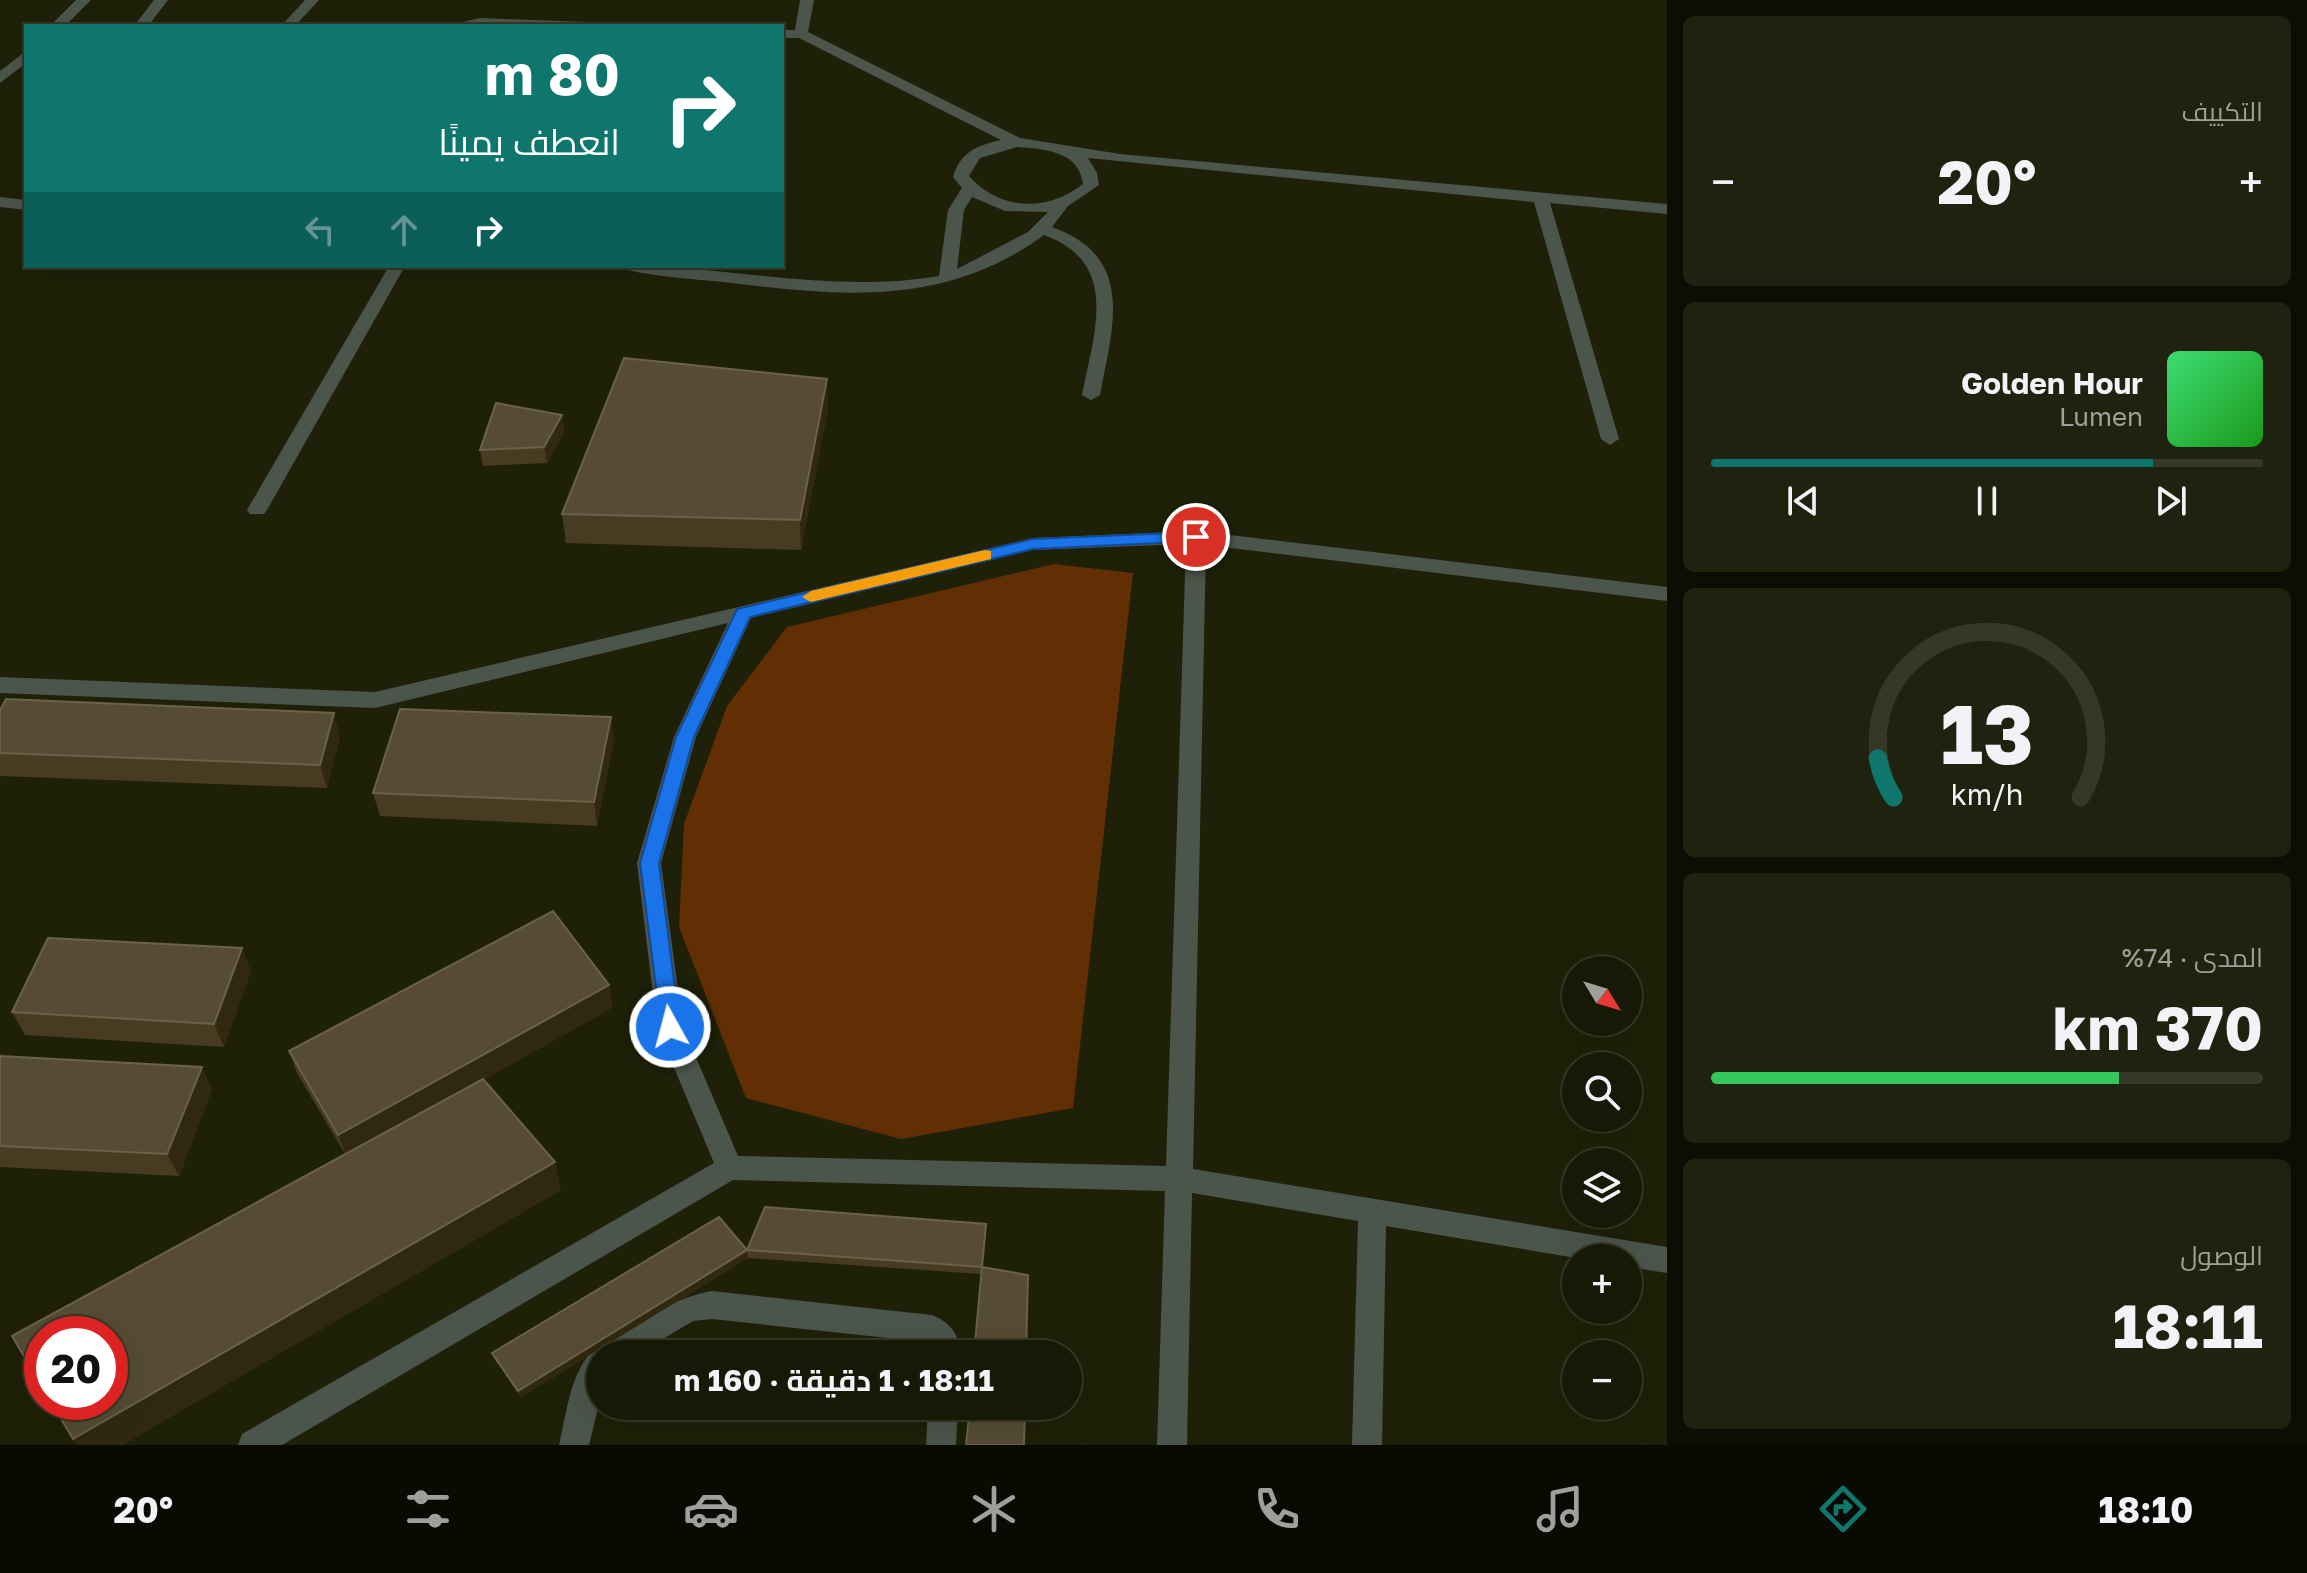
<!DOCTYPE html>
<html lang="ar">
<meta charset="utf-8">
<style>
:root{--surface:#161905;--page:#1f220f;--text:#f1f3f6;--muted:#9ea09a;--line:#353827;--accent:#0f766e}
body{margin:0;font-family:"Golos Text",Cairo,sans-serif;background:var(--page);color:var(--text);direction:rtl;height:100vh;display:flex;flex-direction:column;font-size:30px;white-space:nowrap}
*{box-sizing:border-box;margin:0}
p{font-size:26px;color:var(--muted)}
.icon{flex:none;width:44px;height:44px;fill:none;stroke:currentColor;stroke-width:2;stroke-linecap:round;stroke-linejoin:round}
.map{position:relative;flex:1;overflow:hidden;direction:ltr}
.details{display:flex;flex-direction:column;gap:16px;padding:16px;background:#0c0e03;width:640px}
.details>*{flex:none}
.guide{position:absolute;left:24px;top:24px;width:760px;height:244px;border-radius:0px;box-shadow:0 8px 32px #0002,0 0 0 2px var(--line);direction:rtl;background:#0f766e;color:#fff;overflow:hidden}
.needle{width:52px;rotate:128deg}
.controls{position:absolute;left:1562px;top:956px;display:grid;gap:16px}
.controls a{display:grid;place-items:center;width:80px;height:80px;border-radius:50%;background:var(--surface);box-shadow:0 8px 32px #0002,0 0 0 2px var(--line);font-size:40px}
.speed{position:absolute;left:24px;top:1316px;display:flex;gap:16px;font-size:40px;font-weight:700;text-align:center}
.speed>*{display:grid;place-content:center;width:104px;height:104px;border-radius:50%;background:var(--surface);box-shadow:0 8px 32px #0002,0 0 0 2px var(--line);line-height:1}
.speed .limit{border:12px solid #d22;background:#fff;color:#111}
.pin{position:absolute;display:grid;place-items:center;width:68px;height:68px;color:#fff;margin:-34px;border:4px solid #fff;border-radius:50%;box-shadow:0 2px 8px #0007}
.me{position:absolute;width:88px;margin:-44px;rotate:353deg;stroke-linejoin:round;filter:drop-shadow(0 0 6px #0008)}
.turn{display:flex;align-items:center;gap:28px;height:168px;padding:0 32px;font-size:36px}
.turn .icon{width:104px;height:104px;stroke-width:2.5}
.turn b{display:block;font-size:56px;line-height:68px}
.lanes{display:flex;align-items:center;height:76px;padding:0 32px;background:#0003;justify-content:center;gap:40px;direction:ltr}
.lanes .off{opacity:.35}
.big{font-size:60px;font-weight:700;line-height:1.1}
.details .tile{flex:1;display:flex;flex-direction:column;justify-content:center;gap:12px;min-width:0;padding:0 28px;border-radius:12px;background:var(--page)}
.details .dial{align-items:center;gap:0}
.dial svg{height:208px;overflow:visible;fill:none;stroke:var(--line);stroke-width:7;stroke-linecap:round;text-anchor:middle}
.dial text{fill:var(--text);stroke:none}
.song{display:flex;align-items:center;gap:24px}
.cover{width:96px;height:96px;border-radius:12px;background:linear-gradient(135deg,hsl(140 70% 55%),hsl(120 70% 35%))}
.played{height:8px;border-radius:4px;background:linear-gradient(90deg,var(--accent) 80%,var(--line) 80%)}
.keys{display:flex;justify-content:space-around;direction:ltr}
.heat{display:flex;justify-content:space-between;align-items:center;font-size:44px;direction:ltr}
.charge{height:12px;border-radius:6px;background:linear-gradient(90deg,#34c759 74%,var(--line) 0)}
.trip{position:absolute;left:586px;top:1340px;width:496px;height:80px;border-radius:40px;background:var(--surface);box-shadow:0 8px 32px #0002,0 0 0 2px var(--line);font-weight:700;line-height:80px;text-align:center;direction:rtl}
.tab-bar{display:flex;height:128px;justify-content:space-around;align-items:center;background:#090a02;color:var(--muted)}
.tab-bar .icon{width:56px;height:56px}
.tab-bar .on{color:var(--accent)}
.tab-bar b{font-size:36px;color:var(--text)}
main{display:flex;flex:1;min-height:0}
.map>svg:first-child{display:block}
.green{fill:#612f03}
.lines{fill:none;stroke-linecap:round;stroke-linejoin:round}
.lane{fill:#4c554c;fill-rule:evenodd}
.wall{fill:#473b21}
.shaded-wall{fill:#30290f}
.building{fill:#564c33;stroke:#6a624b;stroke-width:2}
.route{fill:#1a73e8;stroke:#114b97;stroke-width:2}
.slow{fill:#f59e0b}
</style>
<main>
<section class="details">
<div class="tile"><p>التكييف</p>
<div class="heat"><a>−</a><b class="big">20°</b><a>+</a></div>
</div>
<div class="tile">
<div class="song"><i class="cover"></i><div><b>Golden Hour</b><p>Lumen</p></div></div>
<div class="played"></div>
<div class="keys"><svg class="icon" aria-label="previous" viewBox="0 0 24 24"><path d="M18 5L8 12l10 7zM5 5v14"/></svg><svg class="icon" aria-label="pause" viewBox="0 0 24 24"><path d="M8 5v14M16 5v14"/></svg><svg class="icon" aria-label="next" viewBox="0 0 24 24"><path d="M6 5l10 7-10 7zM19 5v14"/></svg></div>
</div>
<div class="tile dial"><svg viewBox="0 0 100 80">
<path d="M14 69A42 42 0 1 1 86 69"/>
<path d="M14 69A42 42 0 0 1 8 54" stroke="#0f766e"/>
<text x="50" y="56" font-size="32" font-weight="700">13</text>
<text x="50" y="72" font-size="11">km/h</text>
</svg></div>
<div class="tile"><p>المدى · 74%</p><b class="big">370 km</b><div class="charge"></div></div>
<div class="tile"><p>الوصول</p><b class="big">18:11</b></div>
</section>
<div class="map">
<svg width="1667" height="1445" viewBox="0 0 1667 1445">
<rect width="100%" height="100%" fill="#1e2107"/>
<polygon class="green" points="1054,564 1133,573 1073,1108 901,1139 746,1098 679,927 684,824 727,706 787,627"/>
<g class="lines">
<g class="lane">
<polygon points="76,0 91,0 65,26 50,26"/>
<polygon points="154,0 168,0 148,26 134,26"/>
<polygon points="305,0 319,0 295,26 281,26"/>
<path d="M800,0H814L808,32L1020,138L1120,154L1667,204V214L1550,203L1619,439L1610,445L1601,439L1534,202L1088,158L1097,173L1099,185L1068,206L1052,227C1136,257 1113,325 1100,395L1091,400L1082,395C1094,332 1121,263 1044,235C947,306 844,297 732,283C698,279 661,278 628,270L626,266C731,266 834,294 939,276L948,210L962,188L953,177C960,152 978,145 1001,140L799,38H782V30H795ZM1017,147C1045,149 1079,151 1083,184C1048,212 1000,211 969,176L980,158ZM972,197L1005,211L1048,212L1028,232L957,269L964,210Z"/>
<polygon points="480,18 586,22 593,26 446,26"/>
<polygon points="26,51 26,63 0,83 0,71"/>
<polygon points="0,197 26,200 26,210 0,207"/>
<polygon points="389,266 405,266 267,510 264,514 250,514 247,510"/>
<path d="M1196,531L1667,587V601L1206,545L1193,1169L1667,1247V1273L1628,1267V1258H1576L1386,1226L1382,1445H1352L1358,1221L1192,1193L1187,1445H1157L1165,1191L733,1180L282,1445H238L242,1434L714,1163L657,1027L637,863L674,737L728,623L375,708L0,693V677L375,692L1033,538ZM1186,544L1166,1166L738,1156L683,1027L661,863L696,737L751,618L1033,550Z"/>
<path d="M712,1291L932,1315C950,1322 960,1335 960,1354H930L925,1342L712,1319L693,1321L638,1354H600V1400L589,1445H559C566,1417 569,1380 588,1356C609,1332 678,1296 712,1291Z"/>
<polygon points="928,1406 958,1406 956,1445 926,1445"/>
</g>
</g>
<g class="wall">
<polygon points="828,408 801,550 566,543 562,514"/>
<polygon points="565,431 547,463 483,466 480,450"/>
<polygon points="0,710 340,737 327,788 0,776"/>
<polygon points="614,741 597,826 380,816 373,793"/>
<polygon points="251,971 224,1047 25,1035 12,1012"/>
<polygon points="613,1007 483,1080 561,1190 122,1445 77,1445 73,1439 345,1154 297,1073 289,1051"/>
<polygon points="0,1056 212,1089 179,1176 0,1167"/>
<polygon points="986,1224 981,1274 748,1258 521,1397 495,1360 492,1353 747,1250"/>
</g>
<g class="shaded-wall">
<polygon points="827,379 828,408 801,550 800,520"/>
<polygon points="562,415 565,431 547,463 544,447"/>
<polygon points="334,713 340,737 327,788 320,765"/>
<polygon points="611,717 614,741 597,826 594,802"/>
<polygon points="242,948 251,971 224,1047 214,1024"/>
<polygon points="609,985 613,1007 347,1157 338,1135"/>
<polygon points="202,1067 212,1089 179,1176 167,1154"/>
<polygon points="555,1162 561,1190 122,1445 77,1445 73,1439"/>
<polygon points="747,1250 748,1258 521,1397 518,1391"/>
</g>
<g class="building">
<polygon points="624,358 827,379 800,520 562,514"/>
<polygon points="496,403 562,415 544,447 480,450"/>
<polygon points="6,699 334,713 320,765 0,753 0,710"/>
<polygon points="400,709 611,717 594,802 373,793"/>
<polygon points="553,911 609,985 338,1135 289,1051"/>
<polygon points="48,938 242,948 214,1024 12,1012"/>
<polygon points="0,1056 202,1067 167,1154 0,1146"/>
<polygon points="483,1079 555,1162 73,1439 51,1402 110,1402 110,1334 42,1334 42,1387 12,1336"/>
<polygon points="765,1207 986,1224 982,1267 747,1250"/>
<polygon points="719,1217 747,1250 518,1391 492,1353"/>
<polygon points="982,1267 1028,1275 1026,1354 974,1354"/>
<polygon points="970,1406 1025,1406 1024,1445 966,1445"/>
</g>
<polygon class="route" points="1196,532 1202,534 1202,541 1033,549 750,617 694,737 659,863 680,1027 677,1033 662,1033 640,863 676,737 737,609 1033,539"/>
<polygon class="slow" points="985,550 991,551 991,559 811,602 802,597 811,591"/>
</svg>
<div class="controls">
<a><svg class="needle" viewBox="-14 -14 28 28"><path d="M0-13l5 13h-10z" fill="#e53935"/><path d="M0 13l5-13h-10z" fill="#9ea09a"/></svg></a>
<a><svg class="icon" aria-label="search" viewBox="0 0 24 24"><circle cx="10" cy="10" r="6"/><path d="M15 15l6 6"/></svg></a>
<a><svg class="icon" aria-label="layers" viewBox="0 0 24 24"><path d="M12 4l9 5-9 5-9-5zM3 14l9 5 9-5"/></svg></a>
<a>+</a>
<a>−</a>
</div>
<div class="speed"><div class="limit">20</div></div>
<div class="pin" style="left:1196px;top:537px;background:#d93025"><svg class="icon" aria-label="arrive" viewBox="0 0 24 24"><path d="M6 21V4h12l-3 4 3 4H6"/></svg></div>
<svg class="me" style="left:670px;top:1027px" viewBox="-20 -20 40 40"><circle r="17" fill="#1a73e8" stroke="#fff" stroke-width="3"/><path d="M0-11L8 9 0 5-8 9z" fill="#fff"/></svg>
<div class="trip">18:11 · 1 دقيقة · 160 m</div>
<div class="guide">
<div class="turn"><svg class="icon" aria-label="right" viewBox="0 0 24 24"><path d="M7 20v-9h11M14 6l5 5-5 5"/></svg><div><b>80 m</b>انعطف يمينًا</div></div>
<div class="lanes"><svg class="icon off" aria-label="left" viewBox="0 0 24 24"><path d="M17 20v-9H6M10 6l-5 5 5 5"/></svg><svg class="icon off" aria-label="ahead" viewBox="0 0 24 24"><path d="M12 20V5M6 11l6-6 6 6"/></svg><svg class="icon" aria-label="right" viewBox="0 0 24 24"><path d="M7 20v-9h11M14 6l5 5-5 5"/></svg></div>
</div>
</div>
</main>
<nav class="tab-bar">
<b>18:10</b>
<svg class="icon on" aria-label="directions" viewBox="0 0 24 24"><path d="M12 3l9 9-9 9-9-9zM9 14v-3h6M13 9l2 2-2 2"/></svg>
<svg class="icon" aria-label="music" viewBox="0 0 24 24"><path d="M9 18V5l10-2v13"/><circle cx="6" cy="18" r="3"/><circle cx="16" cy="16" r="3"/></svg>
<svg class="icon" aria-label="phone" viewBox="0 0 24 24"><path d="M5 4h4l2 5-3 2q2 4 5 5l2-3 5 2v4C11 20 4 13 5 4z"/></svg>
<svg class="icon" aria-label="climate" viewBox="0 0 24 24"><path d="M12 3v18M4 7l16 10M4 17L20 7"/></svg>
<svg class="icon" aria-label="car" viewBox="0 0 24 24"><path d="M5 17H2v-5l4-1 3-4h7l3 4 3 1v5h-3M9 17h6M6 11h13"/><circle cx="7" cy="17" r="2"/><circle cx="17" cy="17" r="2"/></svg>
<svg class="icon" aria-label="filters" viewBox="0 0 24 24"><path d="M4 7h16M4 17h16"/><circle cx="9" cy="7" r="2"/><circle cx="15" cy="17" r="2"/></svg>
<b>20°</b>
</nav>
